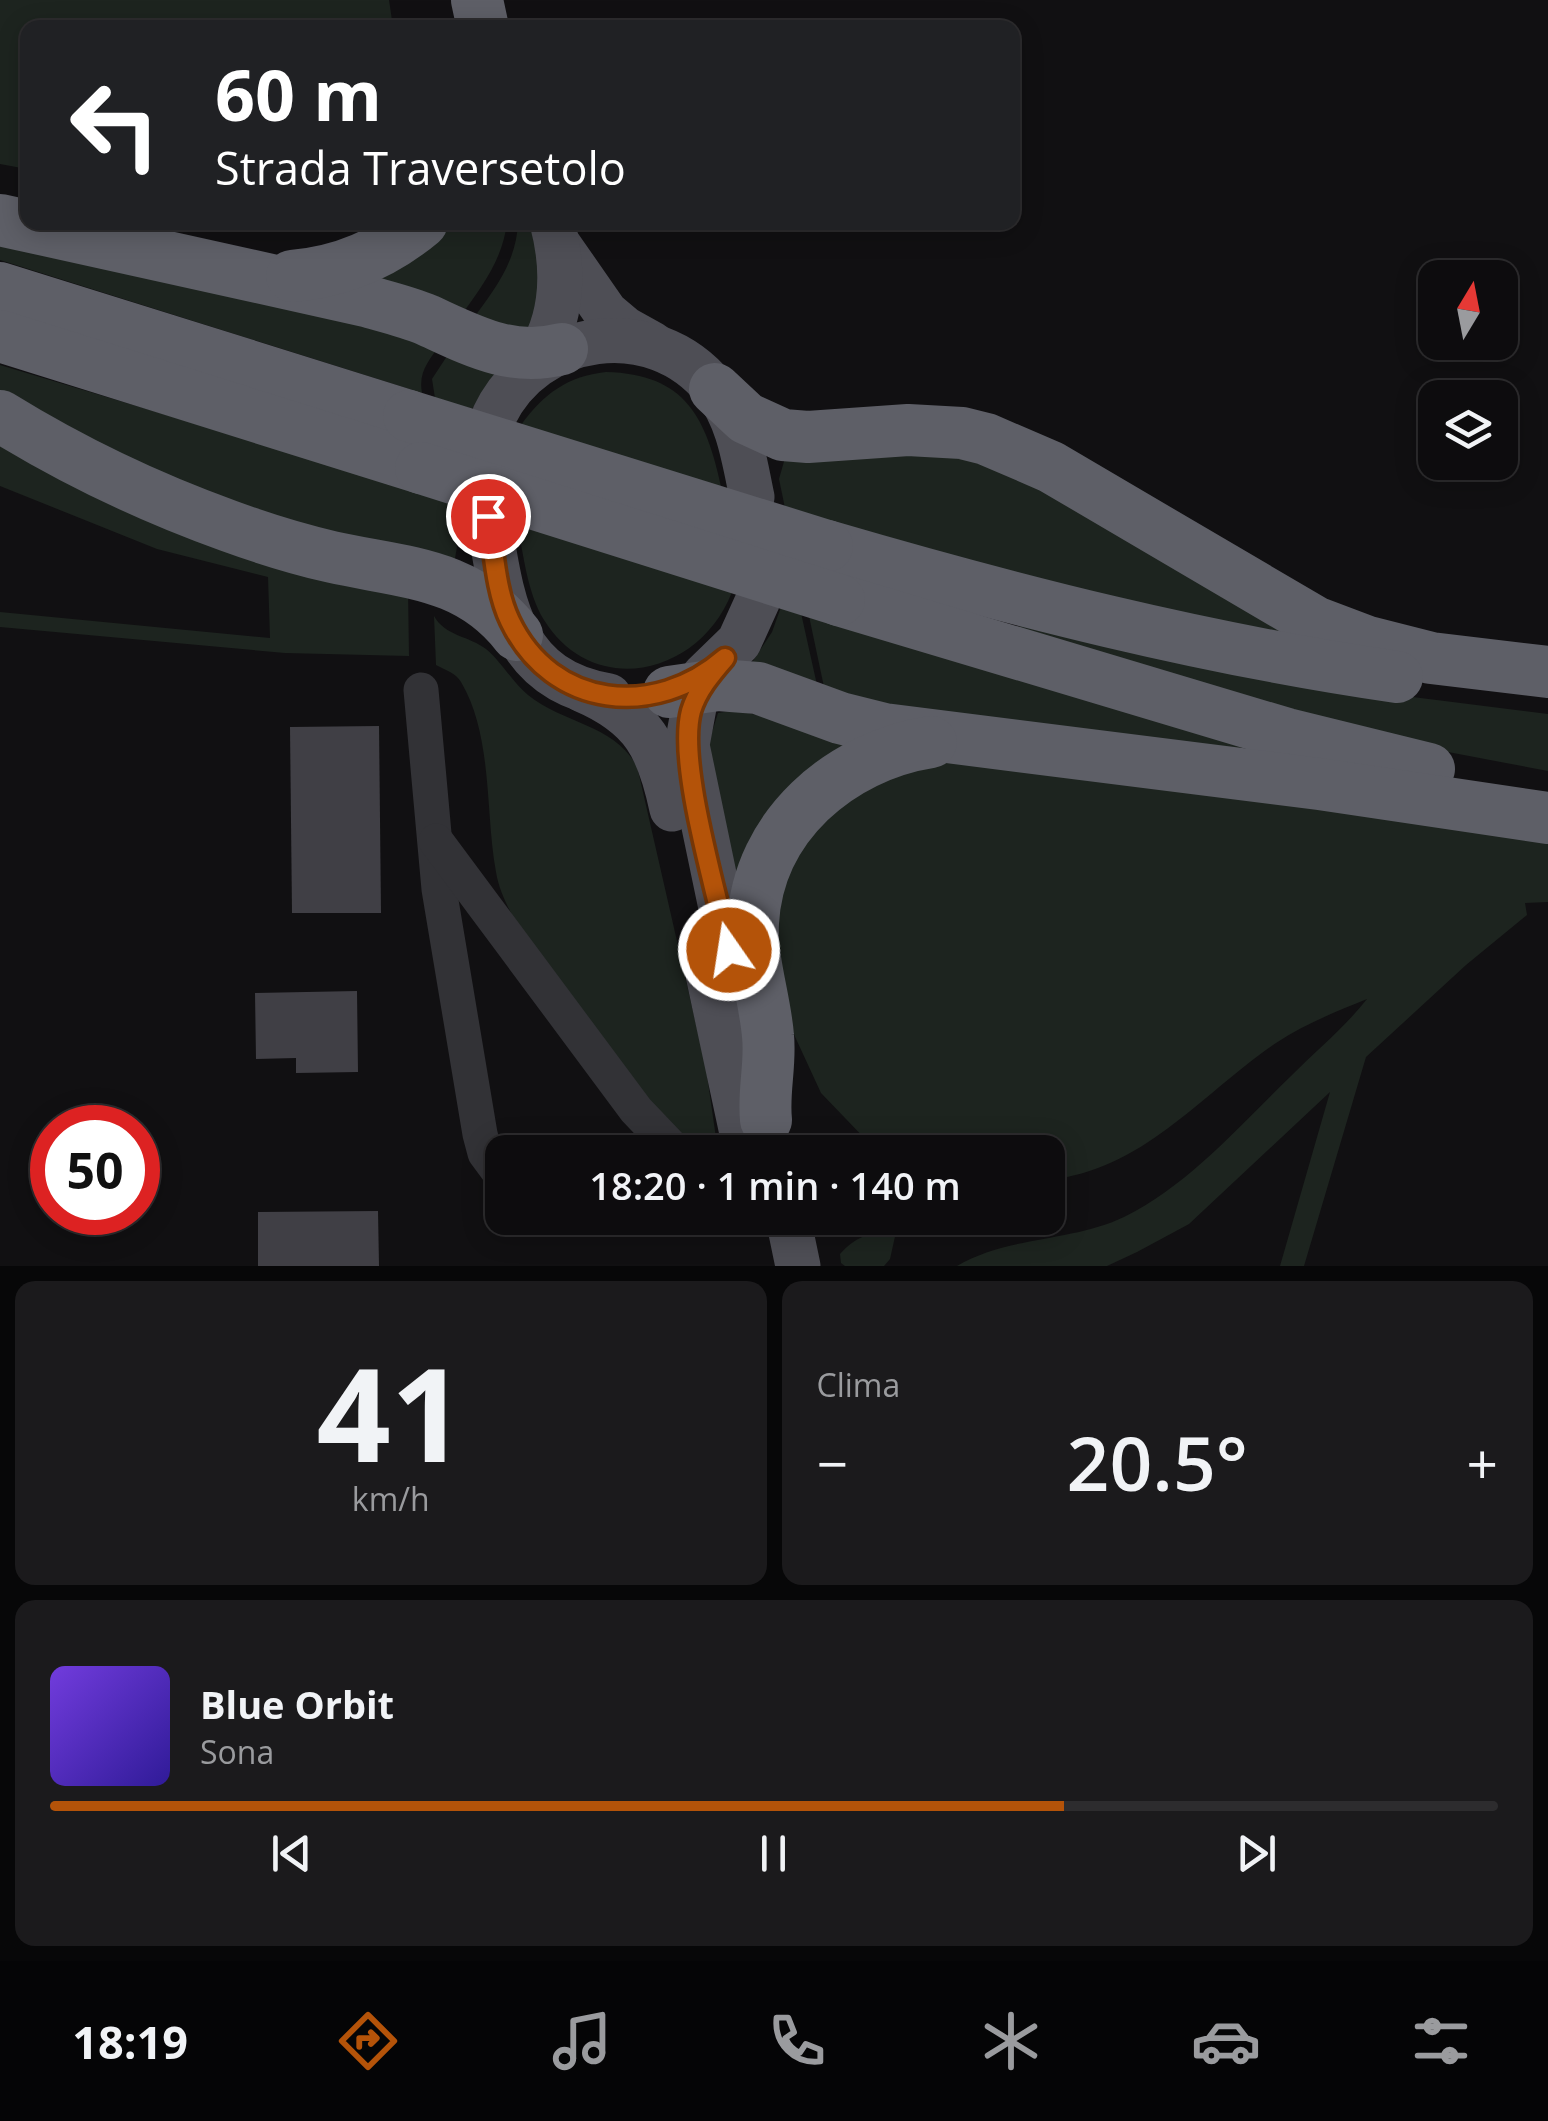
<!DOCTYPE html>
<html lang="it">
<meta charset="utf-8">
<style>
:root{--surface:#0d0c0e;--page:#1b1a1c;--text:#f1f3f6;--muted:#9a9b9e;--line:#2d2c2e;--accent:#b45309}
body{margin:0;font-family:"Open Sans",sans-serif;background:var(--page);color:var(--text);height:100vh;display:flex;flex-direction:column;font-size:38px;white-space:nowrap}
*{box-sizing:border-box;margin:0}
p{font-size:32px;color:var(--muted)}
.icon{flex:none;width:55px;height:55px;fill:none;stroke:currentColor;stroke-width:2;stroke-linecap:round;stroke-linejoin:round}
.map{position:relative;height:1266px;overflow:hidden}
.side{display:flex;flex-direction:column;gap:15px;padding:15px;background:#070708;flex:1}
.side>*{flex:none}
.top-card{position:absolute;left:20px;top:20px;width:1000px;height:210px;border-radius:20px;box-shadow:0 5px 25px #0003,0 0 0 2px var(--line);background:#202124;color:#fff;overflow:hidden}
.needle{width:65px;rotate:10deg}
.fabs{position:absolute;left:1418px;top:260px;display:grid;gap:20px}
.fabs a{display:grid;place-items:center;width:100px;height:100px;border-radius:20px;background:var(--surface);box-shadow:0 5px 25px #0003,0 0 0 2px var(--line);font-size:50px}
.speed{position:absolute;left:30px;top:1105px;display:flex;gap:20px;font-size:50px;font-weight:700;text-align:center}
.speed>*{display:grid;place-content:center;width:130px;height:130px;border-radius:50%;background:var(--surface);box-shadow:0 5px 25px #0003,0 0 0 2px var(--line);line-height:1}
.speed .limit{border:15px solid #d22;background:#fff;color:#111}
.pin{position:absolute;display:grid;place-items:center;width:85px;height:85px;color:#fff;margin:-42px;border:5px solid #fff;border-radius:50%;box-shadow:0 2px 10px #0007}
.me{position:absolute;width:110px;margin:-55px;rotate:347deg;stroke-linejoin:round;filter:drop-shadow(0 0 8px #0008)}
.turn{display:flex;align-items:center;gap:35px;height:210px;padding:0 30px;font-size:45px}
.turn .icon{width:130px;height:130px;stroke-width:2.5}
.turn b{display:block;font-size:70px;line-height:85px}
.big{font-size:75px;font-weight:600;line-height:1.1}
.side .widget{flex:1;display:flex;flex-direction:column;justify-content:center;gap:15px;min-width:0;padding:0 35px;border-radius:20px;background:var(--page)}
.side .dial{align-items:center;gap:0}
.dial b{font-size:130px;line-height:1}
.song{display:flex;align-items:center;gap:30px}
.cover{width:120px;height:120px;border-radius:15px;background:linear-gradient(135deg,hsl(260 70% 55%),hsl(250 70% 35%))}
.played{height:10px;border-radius:5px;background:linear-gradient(90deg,var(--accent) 70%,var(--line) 70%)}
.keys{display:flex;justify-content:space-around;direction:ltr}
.heat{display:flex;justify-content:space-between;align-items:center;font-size:55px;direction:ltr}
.side .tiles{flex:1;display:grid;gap:15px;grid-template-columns:1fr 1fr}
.widget:last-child{grid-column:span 2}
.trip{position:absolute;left:485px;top:1135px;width:580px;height:100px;border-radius:20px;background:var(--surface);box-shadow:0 5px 25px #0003,0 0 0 2px var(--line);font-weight:600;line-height:100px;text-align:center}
.tab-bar{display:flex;height:160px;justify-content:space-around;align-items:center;background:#050506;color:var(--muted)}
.tab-bar .icon{width:70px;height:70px}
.tab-bar .active{color:var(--accent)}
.tab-bar b{font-size:45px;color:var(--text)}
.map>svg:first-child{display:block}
.green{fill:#1d241f}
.building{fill:#403f45}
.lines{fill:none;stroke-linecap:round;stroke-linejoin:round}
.minor{stroke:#323236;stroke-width:35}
.major{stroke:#4e4e55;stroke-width:45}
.highway{stroke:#5e5f67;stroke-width:52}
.highway-bridge{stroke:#5e5f67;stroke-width:52}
.route-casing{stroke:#753606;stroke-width:25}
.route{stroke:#b45309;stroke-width:18}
</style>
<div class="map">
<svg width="1548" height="1266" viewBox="0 0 1548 1266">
<rect width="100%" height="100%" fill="#111012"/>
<g class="green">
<polygon points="0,0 389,0 393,27 28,28 27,169 0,164"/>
<path d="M447,223H507C502,261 482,286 460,317L365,277Z"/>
<path d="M518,223H529L546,284L532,334L470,323C493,291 516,264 518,223Z"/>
<path d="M0,235L441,344C429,360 418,372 422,393L0,260Z"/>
<polygon points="451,350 498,369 472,409 435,398 432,379"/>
<polygon points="0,365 427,493 447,502 457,547 454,564 273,525 0,399"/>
<path d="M606,372C686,374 706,418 721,487L521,425C543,394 568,376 606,372Z"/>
<polygon points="0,435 408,589 409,656 285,653 0,627 0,612 270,638 268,577 157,549 0,486"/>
<polygon points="787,451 984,453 1296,637 1057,585 785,508 779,479"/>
<path d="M517,524L732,592C700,675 594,700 544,620C527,592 524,556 517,524Z"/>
<polygon points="781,607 801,613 819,694 747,670 772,632"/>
<path d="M434,616C445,636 469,636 486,649C501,661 512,682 528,695C564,724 613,724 637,766L706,1068L718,1152H696L670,1129L516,922C507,906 499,890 496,872C485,812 493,736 461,682C456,673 445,670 436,665Z"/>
<polygon points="809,616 1285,759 890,714 824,687"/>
<polygon points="1021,622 1349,689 1548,714 1548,771 1406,744 1018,633"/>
<polygon points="737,710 854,740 739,894 707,748 718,713"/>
<path d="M954,759L1548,831V902L1525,903L1527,915L1466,965L1366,1057L1304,1266H1280L1330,1092L1189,1224L1137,1252L1107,1266H957C1007,1236 1072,1242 1124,1217C1190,1184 1240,1125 1292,1075C1317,1050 1346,1026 1367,999C1335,1012 1305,1024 1276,1043C1201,1094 1144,1170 1048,1180V1152H885L870,1144L821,1093L791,1028L777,982L779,873L844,790Z"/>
<path d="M896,1232L890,1259L884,1266H845L841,1263L840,1254C855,1236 873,1231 896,1232Z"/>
</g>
<g class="building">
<polygon points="379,726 381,913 292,913 290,727"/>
<polygon points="357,991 358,1072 296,1073 296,1058 256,1059 255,993"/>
<polygon points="378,1211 379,1266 258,1266 258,1212"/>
</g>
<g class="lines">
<g class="minor">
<polyline points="421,690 439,889 480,1134 485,1153 502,1176"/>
<polyline points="436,841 636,1110 676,1152"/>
</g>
<g class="major">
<polyline points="558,244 606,313 625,329 652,344"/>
<path d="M527,371C563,330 566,274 552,222"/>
<path d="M494,416C535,330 653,313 714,388C739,419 744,459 752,497"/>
<path d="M488,516C502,598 508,679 609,696"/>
<polyline points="725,659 707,679 695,702 687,745 740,999"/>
<polyline points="704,676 739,642 758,600"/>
<path d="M583,690C644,716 659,748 672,809"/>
<polyline points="706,965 746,1152"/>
<polyline points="788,1218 798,1266"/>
</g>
<g class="highway">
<polyline points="477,0 483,28"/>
<path d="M0,220L366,301C387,307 408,312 427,320C473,341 511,362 562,349"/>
<path d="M292,276C341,272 384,254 422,222"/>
<polyline points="0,288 409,416"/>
<polyline points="0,336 421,468"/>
<polyline points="715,389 746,418 783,435 808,437 908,430 962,433 986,439 1051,467 1315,622 1368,642 1431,658 1548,672"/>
<path d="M0,416C73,461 148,497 229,526C262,538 297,549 332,557C404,573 468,572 517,635"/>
<path d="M827,546C1015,601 1203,649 1397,677"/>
<polyline points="839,600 1287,734 1429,769"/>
<polyline points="669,692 718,685 758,688 840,718 884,729 1319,784 1548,818"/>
<path d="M766,1120C763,1091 771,1064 768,1036C765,998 751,961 753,923C758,826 840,756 931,742"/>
</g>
<g class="highway-bridge">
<polyline points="409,416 827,546"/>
<polyline points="421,468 839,600"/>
</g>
</g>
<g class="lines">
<defs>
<path id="route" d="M488,516C494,549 495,590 510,621C552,709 655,719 725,658C711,674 697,691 691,711C677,763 717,893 729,950"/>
</defs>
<use href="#route" class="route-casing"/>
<use href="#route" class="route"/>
</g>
</svg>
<div class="fabs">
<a><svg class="needle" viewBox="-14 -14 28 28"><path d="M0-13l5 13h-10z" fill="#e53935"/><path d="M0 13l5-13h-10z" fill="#9a9b9e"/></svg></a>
<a><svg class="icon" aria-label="layers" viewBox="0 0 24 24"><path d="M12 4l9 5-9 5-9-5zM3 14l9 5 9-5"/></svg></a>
</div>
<div class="speed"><div class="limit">50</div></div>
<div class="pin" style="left:488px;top:516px;background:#d93025"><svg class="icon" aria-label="arrive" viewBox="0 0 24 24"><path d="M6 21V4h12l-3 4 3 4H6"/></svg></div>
<svg class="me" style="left:729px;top:950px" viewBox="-20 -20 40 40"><circle r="17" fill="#b45309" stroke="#fff" stroke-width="3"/><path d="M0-11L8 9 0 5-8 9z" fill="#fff"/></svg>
<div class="trip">18:20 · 1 min · 140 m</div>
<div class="top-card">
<div class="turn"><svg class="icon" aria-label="left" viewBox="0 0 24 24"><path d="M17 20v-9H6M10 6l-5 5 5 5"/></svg><div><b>60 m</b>Strada Traversetolo</div></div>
</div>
</div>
<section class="side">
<div class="tiles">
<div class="widget dial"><b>41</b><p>km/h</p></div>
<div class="widget"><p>Clima</p>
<div class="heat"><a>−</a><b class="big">20.5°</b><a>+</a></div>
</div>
<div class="widget">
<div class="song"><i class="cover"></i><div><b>Blue Orbit</b><p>Sona</p></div></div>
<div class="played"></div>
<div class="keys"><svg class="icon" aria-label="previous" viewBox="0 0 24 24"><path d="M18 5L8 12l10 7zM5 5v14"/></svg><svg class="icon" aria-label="pause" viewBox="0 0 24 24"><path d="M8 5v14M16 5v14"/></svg><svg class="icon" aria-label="next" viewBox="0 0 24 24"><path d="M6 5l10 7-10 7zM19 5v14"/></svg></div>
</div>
</div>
</section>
<nav class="tab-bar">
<b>18:19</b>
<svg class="icon active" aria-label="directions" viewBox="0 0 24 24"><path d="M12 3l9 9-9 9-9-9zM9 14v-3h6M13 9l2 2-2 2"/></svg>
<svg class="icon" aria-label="music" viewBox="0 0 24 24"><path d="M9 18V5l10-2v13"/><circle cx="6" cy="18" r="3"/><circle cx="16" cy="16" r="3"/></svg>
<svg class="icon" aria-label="phone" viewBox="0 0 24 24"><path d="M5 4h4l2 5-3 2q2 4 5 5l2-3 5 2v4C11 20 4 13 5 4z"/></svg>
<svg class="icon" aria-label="climate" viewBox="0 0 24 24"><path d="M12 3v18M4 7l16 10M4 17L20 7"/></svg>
<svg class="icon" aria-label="car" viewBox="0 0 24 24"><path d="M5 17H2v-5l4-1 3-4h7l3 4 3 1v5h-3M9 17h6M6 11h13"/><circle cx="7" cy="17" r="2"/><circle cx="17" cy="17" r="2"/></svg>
<svg class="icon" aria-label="filters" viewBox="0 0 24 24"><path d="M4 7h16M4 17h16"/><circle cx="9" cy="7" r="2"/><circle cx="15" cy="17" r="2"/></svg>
</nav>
